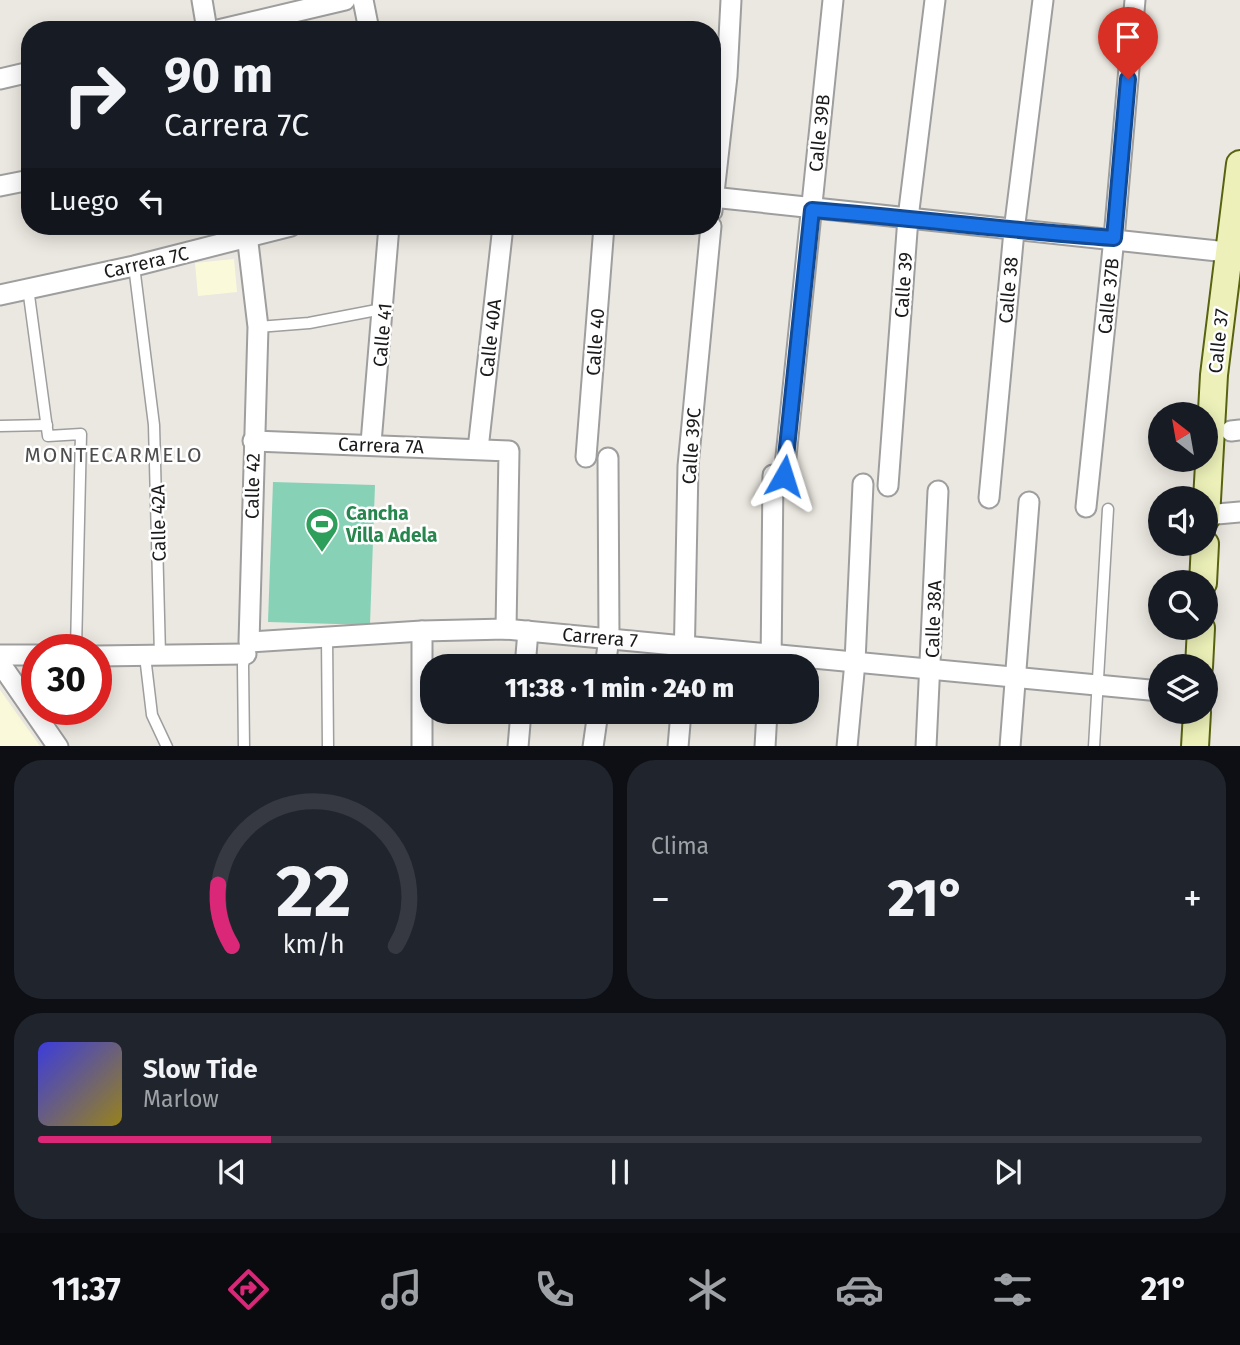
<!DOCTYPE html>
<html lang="es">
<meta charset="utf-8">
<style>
:root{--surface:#171b24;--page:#20242c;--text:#f1f3f6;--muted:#9ea1a6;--line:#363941;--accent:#db2777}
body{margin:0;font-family:"Fira Sans",sans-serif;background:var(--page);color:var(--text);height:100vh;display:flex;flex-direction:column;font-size:26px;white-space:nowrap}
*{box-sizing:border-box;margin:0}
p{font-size:23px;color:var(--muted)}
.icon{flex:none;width:38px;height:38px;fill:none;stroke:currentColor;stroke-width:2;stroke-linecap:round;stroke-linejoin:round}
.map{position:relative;height:746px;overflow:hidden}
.sheet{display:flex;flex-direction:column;gap:14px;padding:14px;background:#0d0f14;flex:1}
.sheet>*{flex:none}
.banner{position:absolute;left:21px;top:21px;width:700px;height:214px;border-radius:28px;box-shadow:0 4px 18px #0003;background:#171b24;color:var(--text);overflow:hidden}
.needle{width:46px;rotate:329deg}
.controls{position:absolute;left:1148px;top:402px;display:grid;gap:14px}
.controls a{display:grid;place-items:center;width:70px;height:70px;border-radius:50%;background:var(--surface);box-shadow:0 4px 18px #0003;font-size:35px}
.speed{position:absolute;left:21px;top:634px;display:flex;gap:14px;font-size:35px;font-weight:700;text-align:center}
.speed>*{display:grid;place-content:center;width:91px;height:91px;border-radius:50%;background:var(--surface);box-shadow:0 4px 18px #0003;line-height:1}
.speed .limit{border:10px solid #d22;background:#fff;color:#111}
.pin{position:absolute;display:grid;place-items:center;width:60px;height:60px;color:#fff;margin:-72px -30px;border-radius:50% 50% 50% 0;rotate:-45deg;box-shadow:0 0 7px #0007}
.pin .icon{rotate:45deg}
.me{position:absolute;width:77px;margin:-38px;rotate:6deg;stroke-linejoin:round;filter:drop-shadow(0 0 5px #0008)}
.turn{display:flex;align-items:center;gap:24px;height:147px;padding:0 28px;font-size:32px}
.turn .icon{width:91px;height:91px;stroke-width:2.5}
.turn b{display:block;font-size:49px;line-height:60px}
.then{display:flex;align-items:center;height:66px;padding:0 28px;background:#0003;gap:14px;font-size:26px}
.big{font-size:52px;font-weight:800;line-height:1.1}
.sheet .tile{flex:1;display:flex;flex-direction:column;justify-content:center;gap:10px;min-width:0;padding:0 24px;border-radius:28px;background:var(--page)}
.sheet .dial{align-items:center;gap:0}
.dial svg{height:182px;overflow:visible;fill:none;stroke:var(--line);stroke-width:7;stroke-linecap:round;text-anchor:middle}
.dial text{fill:var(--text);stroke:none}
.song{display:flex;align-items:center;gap:21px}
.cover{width:84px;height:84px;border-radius:10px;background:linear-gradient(135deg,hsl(240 70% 55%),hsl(50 70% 35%))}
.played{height:7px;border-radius:4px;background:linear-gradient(90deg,var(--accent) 20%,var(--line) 20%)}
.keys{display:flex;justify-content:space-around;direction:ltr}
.heat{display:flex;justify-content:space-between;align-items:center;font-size:38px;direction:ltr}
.sheet .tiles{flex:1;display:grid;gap:14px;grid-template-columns:1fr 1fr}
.tile:last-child{grid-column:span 2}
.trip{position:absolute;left:420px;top:654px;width:399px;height:70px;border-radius:28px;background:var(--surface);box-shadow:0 4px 18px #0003;font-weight:800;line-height:70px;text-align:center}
.dock{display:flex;height:112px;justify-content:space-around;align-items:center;background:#090b0e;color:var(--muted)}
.dock .icon{width:49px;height:49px}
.dock .selected{color:var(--accent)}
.dock b{font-size:32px;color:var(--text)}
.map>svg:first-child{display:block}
.education{fill:#fafadb}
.pitch{fill:#87d2b7}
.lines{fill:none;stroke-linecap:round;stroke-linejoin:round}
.lane-casing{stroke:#9e9e9e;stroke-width:13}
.street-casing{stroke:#9e9e9e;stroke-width:23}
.secondary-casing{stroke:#586310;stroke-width:30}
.lane{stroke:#fff;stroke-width:10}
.street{stroke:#fff;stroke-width:19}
.secondary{stroke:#edf1b9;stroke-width:26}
.route-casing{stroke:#114b97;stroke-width:18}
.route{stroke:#1a73e8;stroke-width:12}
.labels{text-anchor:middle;stroke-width:5;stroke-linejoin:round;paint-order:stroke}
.street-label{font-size:19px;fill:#1a1a1a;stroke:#fff}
.leisure-label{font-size:19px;font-weight:bold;fill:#27864d;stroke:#fff;text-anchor:start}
.neighbourhood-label{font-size:21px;letter-spacing:2px;fill:#4d4d4d;stroke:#fff}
</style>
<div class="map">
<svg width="1240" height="747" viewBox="0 0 1240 747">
<rect width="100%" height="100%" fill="#ebe8e1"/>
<g class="education">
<polygon points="234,259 237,292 198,296 195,263"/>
<polygon points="0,690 40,746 0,746"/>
</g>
<polygon class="pitch" points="273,482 375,485 370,625 268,622"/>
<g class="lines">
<defs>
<g id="lane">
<polyline points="134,266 154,425 160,655"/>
<polyline points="28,288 48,436 81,434 76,649"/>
<polyline points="258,327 309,323 382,309"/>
<polyline points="0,426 47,425"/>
<polyline points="327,637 328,747"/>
<polyline points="145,656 152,715 167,747"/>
<polyline points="244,747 243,665 246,653"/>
<polyline points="1094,747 1108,509"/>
</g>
<g id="street">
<polyline points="202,0 207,30"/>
<polyline points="363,0 369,30"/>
<polyline points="218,30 345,0"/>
<polyline points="0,79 30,72"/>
<polyline points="0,186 30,180"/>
<polyline points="712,197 1227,252"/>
<polyline points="712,211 727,76 731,0"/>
<polyline points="246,226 258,327 249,642 422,631 506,629 1160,691"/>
<polyline points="0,295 134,266 291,226"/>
<polyline points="1231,431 1240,430"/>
<polyline points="253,441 509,451 506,629"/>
<polyline points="371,443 389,226"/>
<polyline points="478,449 503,226"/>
<polyline points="586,457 604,226"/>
<polyline points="784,476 833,0"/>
<polyline points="888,486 908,218 935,0"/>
<polyline points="989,498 1014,231 1043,0"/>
<polyline points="1086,507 1114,238 1135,0"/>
<polyline points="1206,515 1240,512"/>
<polyline points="422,631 422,747"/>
<polyline points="0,655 37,655"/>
<polyline points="96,656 246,654"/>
<polyline points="0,663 58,747"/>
<polyline points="525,667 528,631"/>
<polyline points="605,667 609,638 608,458"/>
<polyline points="684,667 688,466 711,226"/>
<polyline points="771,667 773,475"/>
<polyline points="518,747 521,712"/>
<polyline points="593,747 598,712"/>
<polyline points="678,747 681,712"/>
<polyline points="765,747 767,712"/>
<polyline points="847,747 855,662 863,484"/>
<polyline points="926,747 938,491"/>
<polyline points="1010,747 1029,502"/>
</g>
<g id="secondary">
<polyline points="1206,518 1214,375 1240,164"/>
<polyline points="1203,583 1205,544"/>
<polyline points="1199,667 1201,628"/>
<polyline points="1195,747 1197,712"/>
</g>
</defs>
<use href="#lane" class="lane-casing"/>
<use href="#street" class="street-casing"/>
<use href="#secondary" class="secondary-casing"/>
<use href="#lane" class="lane"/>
<use href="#street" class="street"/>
<use href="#secondary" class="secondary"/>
</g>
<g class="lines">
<defs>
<path id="route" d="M784,476L812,210C913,218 1013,231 1114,238L1128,79"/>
</defs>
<use href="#route" class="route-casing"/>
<use href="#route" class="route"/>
</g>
<defs>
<symbol id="stadium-pin" viewBox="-11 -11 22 30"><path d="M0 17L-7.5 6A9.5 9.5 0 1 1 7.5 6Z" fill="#2e9e5b" stroke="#fff"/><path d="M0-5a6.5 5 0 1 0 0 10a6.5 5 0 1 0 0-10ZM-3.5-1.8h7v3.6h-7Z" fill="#fff"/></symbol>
</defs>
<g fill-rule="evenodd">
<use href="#stadium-pin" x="303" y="505" width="38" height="52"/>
</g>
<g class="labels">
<g class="street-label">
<text transform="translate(819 133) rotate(-84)" y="7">Calle 39B</text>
<text transform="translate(146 262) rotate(-13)" y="7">Carrera 7C</text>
<text transform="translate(903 285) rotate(-86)" y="7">Calle 39</text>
<text transform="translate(1008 290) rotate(-85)" y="7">Calle 38</text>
<text transform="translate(1108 296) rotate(-84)" y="7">Calle 37B</text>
<text transform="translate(382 335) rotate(-85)" y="7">Calle 41</text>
<text transform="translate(490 338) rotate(-84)" y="7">Calle 40A</text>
<text transform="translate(1218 341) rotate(-84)" y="7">Calle 37</text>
<text transform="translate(595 342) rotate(-86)" y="7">Calle 40</text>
<text transform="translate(381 445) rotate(2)" y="7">Carrera 7A</text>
<text transform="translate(691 446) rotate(-86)" y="7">Calle 39C</text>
<text transform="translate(252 486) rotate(-89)" y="7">Calle 42</text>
<text transform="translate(158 523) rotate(-91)" y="7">Calle 42A</text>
<text transform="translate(933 619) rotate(-88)" y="7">Calle 38A</text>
<text transform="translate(600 637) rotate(5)" y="7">Carrera 7</text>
</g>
<g class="leisure-label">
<text x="346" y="520">Cancha<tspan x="346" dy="22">Villa Adela</tspan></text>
</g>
<g class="neighbourhood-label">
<text x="114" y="462">MONTECARMELO</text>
</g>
</g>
</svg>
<div class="controls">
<a><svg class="needle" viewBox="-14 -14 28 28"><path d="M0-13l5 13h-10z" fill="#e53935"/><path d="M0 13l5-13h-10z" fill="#9ea1a6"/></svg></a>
<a><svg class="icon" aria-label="sound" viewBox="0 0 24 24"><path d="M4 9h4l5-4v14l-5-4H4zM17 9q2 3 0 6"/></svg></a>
<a><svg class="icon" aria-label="search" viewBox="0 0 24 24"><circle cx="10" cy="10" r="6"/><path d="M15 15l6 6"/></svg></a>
<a><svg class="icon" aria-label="layers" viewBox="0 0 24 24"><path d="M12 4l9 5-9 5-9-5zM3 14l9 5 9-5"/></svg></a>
</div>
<div class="speed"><div class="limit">30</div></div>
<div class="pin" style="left:1128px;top:79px;background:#d93025"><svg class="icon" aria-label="arrive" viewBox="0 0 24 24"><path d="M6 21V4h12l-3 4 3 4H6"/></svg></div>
<svg class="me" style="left:784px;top:476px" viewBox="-20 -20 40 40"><path d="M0-17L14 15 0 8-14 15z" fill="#1a73e8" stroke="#fff" stroke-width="4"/></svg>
<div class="trip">11:38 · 1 min · 240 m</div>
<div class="banner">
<div class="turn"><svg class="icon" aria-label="right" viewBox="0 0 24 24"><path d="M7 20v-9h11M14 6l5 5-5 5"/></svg><div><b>90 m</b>Carrera 7C</div></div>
<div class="then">Luego<svg class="icon" aria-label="left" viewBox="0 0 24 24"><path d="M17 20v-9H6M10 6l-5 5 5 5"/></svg></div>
</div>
</div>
<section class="sheet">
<div class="tiles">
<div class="tile dial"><svg viewBox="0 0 100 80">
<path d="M14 69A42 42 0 1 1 86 69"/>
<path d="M14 69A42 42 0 0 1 8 42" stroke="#db2777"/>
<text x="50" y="56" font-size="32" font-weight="700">22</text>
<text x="50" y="72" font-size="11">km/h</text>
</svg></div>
<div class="tile"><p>Clima</p>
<div class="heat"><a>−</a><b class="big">21°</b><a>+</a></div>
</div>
<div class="tile">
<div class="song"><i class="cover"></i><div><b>Slow Tide</b><p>Marlow</p></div></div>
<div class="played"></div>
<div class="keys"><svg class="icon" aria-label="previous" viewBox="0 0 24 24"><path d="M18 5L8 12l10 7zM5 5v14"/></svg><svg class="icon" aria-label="pause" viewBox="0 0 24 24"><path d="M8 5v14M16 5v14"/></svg><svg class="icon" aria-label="next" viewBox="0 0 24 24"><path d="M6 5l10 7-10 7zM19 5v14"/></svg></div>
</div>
</div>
</section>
<nav class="dock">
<b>11:37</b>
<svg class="icon selected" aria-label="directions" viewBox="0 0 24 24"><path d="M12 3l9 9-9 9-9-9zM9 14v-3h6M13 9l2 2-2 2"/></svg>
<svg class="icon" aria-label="music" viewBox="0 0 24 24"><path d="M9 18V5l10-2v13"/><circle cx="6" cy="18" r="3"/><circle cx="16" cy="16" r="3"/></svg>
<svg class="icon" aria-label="phone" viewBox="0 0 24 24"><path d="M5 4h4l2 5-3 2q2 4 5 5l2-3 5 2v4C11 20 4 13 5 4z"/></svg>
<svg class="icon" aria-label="climate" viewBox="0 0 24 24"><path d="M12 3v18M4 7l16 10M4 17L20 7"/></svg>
<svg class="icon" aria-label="car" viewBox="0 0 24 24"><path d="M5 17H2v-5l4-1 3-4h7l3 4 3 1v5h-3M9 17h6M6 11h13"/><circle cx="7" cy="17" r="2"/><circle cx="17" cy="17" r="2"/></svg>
<svg class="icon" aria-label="filters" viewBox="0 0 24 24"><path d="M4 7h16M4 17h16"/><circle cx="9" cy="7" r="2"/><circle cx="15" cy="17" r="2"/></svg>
<b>21°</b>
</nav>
